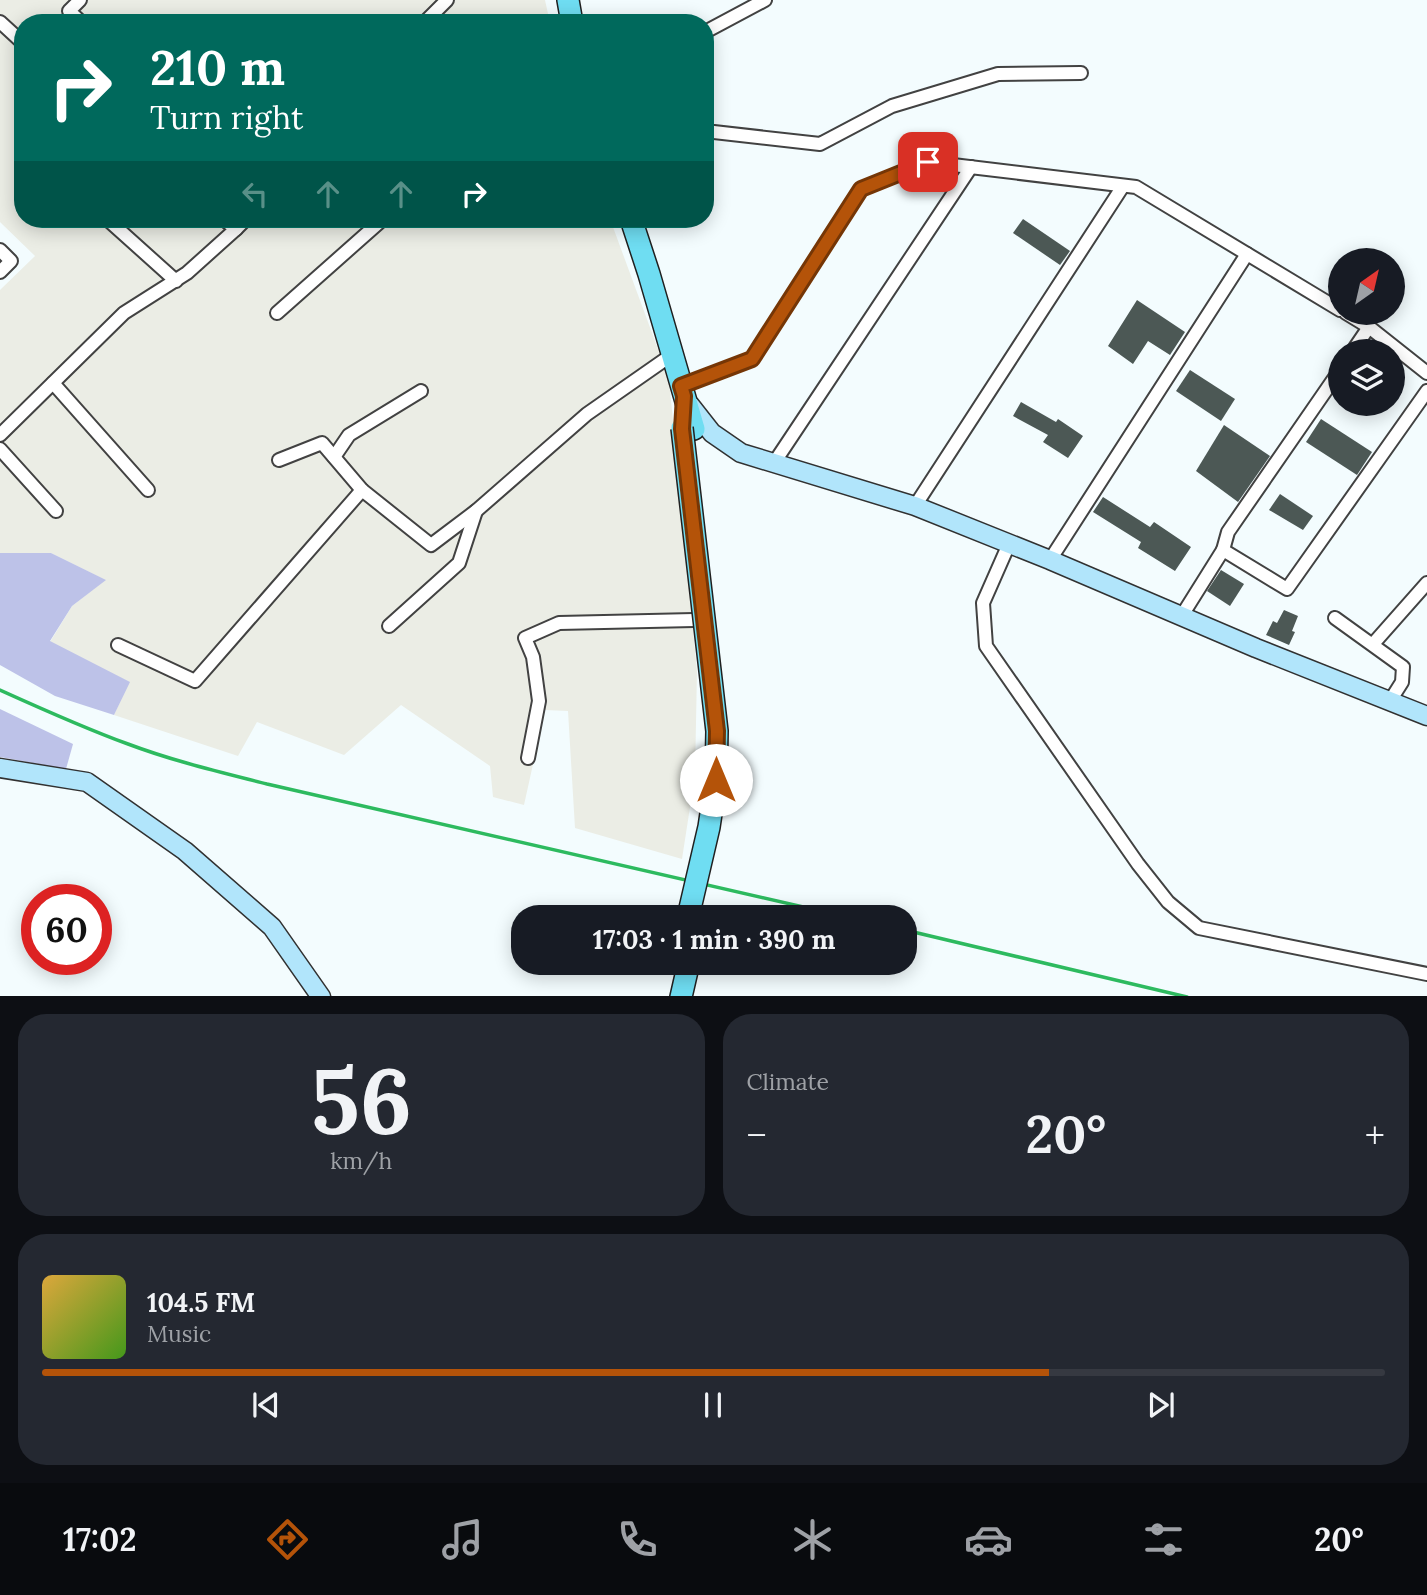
<!DOCTYPE html>
<meta charset="utf-8">
<style>
:root{--surface:#171b24;--page:#242831;--text:#f1f3f6;--muted:#9ea1a6;--line:#363941;--accent:#b45309}
body{margin:0;font-family:Lora,serif;background:var(--page);color:var(--text);height:100vh;display:flex;flex-direction:column;font-size:26px;white-space:nowrap}
*{box-sizing:border-box;margin:0}
p{font-size:23px;color:var(--muted)}
.icon{flex:none;width:38px;height:38px;fill:none;stroke:currentColor;stroke-width:2;stroke-linecap:round;stroke-linejoin:round}
.map{position:relative;height:996px;overflow:hidden}
.sheet{display:flex;flex-direction:column;gap:18px;padding:18px;background:#0d0f14;flex:1}
.sheet>*{flex:none}
.guide{position:absolute;left:14px;top:14px;width:700px;height:214px;border-radius:28px;box-shadow:0 4px 18px #0003;background:#00695c;color:#fff;overflow:hidden}
.needle{width:46px;rotate:34deg}
.controls{position:absolute;left:1328px;top:248px;display:grid;gap:14px}
.controls a{display:grid;place-items:center;width:77px;height:77px;border-radius:50%;background:var(--surface);box-shadow:0 4px 18px #0003;font-size:35px}
.speed{position:absolute;left:21px;top:884px;display:flex;gap:14px;font-size:35px;font-weight:700;text-align:center}
.speed>*{display:grid;place-content:center;width:91px;height:91px;border-radius:50%;background:var(--surface);box-shadow:0 4px 18px #0003;line-height:1}
.speed .limit{border:10px solid #d22;background:#fff;color:#111}
.pin{position:absolute;display:grid;place-items:center;width:60px;height:60px;color:#fff;margin:-30px;border-radius:14px;box-shadow:0 4px 10px #0006}
.me{position:absolute;width:77px;margin:-38px;rotate:0deg;stroke-linejoin:round;filter:drop-shadow(0 0 5px #0008)}
.turn{display:flex;align-items:center;gap:24px;height:147px;padding:0 21px;font-size:32px}
.turn .icon{width:91px;height:91px;stroke-width:2.5}
.turn b{display:block;font-size:49px;line-height:60px}
.lanes{display:flex;align-items:center;height:66px;padding:0 21px;background:#0003;justify-content:center;gap:35px;direction:ltr}
.lanes .off{opacity:.35}
.big{font-size:52px;font-weight:700;line-height:1.1}
.sheet .tile{flex:1;display:flex;flex-direction:column;justify-content:center;gap:10px;min-width:0;padding:0 24px;border-radius:28px;background:var(--page)}
.sheet .dial{align-items:center;gap:0}
.dial b{font-size:91px;line-height:1}
.song{display:flex;align-items:center;gap:21px}
.cover{width:84px;height:84px;border-radius:10px;background:linear-gradient(135deg,hsl(40 70% 55%),hsl(100 70% 35%))}
.played{height:7px;border-radius:4px;background:linear-gradient(90deg,var(--accent) 75%,var(--line) 75%)}
.keys{display:flex;justify-content:space-around;direction:ltr}
.heat{display:flex;justify-content:space-between;align-items:center;font-size:38px;direction:ltr}
.sheet .tiles{flex:1;display:grid;gap:18px;grid-template-columns:1fr 1fr}
.tile:last-child{grid-column:span 2}
.trip{position:absolute;left:511px;top:905px;width:406px;height:70px;border-radius:28px;background:var(--surface);box-shadow:0 4px 18px #0003;font-weight:700;line-height:70px;text-align:center}
.tab-bar{display:flex;height:112px;justify-content:space-around;align-items:center;background:#090b0e;color:var(--muted)}
.tab-bar .icon{width:49px;height:49px}
.tab-bar .on{color:var(--accent)}
.tab-bar b{font-size:32px;color:var(--text)}
.map>svg:first-child{display:block}
.industrial{fill:#ebede5}
.green{fill:#bdc2e8}
.building{fill:#4c5855}
.lines{fill:none;stroke-linecap:round;stroke-linejoin:round}
.street-casing{stroke:#424242;stroke-width:16}
.secondary-casing{stroke:#313131;stroke-width:21}
.primary-casing{stroke:#202020;stroke-width:24}
.street{stroke:#fff;stroke-width:12}
.secondary{stroke:#b1e5fb;stroke-width:18}
.primary{stroke:#6fddf2;stroke-width:21}
.rail{stroke:#2dba5f;stroke-width:3.5}
.primary-bridge-casing{stroke:#202020;stroke-width:24;stroke-linecap:butt}
.primary-bridge{stroke:#6fddf2;stroke-width:21}
.route-casing{stroke:#753606;stroke-width:18}
.route{stroke:#b45309;stroke-width:12}
</style>
<div class="map">
<svg width="1427" height="997" viewBox="0 0 1427 997">
<rect width="100%" height="100%" fill="#f3fcfe"/>
<polygon class="industrial" points="0,0 545,0 550,23 23,23 23,219 610,219 669,379 697,671 695,775 682,859 575,828 568,711 545,710 524,805 493,797 490,766 401,705 344,755 257,722 238,756 114,715 129,682 50,642 72,606 105,580 51,553 0,553 0,290 35,256 0,222"/>
<g class="green">
<polygon points="0,553 51,553 106,580 72,606 50,641 130,682 114,715 55,696 0,665"/>
<polygon points="0,709 73,744 66,769 0,757"/>
</g>
<g class="building">
<polygon points="1023,219 1070,251 1060,265 1013,233"/>
<polygon points="1137,300 1185,332 1170,355 1148,341 1133,364 1108,346"/>
<polygon points="1190,370 1235,399 1221,421 1176,391"/>
<polygon points="1021,402 1056,422 1058,419 1083,436 1068,458 1043,442 1048,435 1013,416"/>
<polygon points="1321,419 1372,452 1357,475 1306,442"/>
<polygon points="1224,425 1270,456 1238,502 1196,471"/>
<polygon points="1280,494 1313,516 1303,530 1269,510"/>
<polygon points="1103,497 1150,527 1154,522 1191,547 1175,571 1138,548 1141,542 1093,512"/>
<polygon points="1221,570 1244,584 1230,606 1207,591"/>
<polygon points="1284,610 1298,616 1292,631 1295,632 1289,645 1266,635 1273,621 1277,623"/>
</g>
<g class="lines">
<defs>
<g id="street">
<polyline points="80,0 69,11 82,23"/>
<polyline points="0,22 23,43"/>
<polyline points="424,23 447,0"/>
<polyline points="705,32 765,0"/>
<polyline points="705,131 820,144 892,106 998,74 1081,73"/>
<polyline points="107,219 176,281"/>
<polyline points="223,219 236,229 246,219"/>
<polyline points="0,250 11,261 0,272"/>
<polyline points="277,313 383,219"/>
<polyline points="1346,313 1369,327 1427,373"/>
<polyline points="1352,352 1369,327"/>
<polyline points="53,383 148,490"/>
<polyline points="681,386 752,359 861,189 928,162 1136,187 1340,310"/>
<polyline points="0,435 124,313 187,273 236,229"/>
<polyline points="0,449 56,511"/>
<polyline points="334,457 349,435 421,391"/>
<polyline points="279,460 322,443 362,490"/>
<polyline points="774,463 971,167"/>
<polyline points="915,506 1123,186"/>
<polyline points="1009,544 983,603 986,646 1138,864 1168,902 1199,928 1427,974"/>
<polyline points="1223,550 1228,532 1340,370"/>
<polyline points="1050,560 1247,254"/>
<polyline points="1181,617 1223,550 1287,589 1427,391"/>
<polyline points="1335,618 1403,667 1402,682 1390,701"/>
<polyline points="389,626 459,563 476,511"/>
<polyline points="1373,644 1427,583"/>
<polyline points="118,645 195,681 362,490 431,545 476,511 587,414 673,354"/>
<polyline points="528,758 539,701 533,657 525,638 559,623 694,620"/>
</g>
<g id="secondary">
<polyline points="690,405 712,433 741,453 915,506 1050,560 1256,648 1427,716"/>
<polyline points="0,768 87,782 185,851 272,927 321,997"/>
</g>
<g id="primary">
<polyline points="568,0 572,23"/>
<polyline points="631,219 649,274 694,429"/>
<polyline points="681,997 689,962"/>
</g>
</defs>
<use href="#street" class="street-casing"/>
<use href="#secondary" class="secondary-casing"/>
<use href="#primary" class="primary-casing"/>
<use href="#street" class="street"/>
<use href="#secondary" class="secondary"/>
<use href="#primary" class="primary"/>
<g class="rail">
<path d="M0,690C42,709 84,728 128,744C173,761 220,772 267,784L847,917"/>
<polyline points="905,930 1187,997"/>
</g>
<defs>
<polyline id="primary-bridge" points="682,428 717,731 716,780 709,827 688,917"/>
</defs>
<use href="#primary-bridge" class="primary-bridge-casing"/>
<use href="#primary-bridge" class="primary-bridge"/>
</g>
<g class="lines">
<defs>
<polyline id="route" points="716,780 717,731 682,429 684,396 681,386 752,359 861,189 928,162"/>
</defs>
<use href="#route" class="route-casing"/>
<use href="#route" class="route"/>
</g>
</svg>
<div class="controls">
<a><svg class="needle" viewBox="-14 -14 28 28"><path d="M0-13l5 13h-10z" fill="#e53935"/><path d="M0 13l5-13h-10z" fill="#9ea1a6"/></svg></a>
<a><svg class="icon" aria-label="layers" viewBox="0 0 24 24"><path d="M12 4l9 5-9 5-9-5zM3 14l9 5 9-5"/></svg></a>
</div>
<div class="speed"><div class="limit">60</div></div>
<div class="pin" style="left:928px;top:162px;background:#d93025"><svg class="icon" aria-label="arrive" viewBox="0 0 24 24"><path d="M6 21V4h12l-3 4 3 4H6"/></svg></div>
<svg class="me" style="left:716px;top:780px" viewBox="-20 -20 40 40"><circle r="19" fill="#fff"/><path d="M0-13L10 11 0 6-10 11z" fill="#b45309"/></svg>
<div class="trip">17:03 · 1 min · 390 m</div>
<div class="guide">
<div class="turn"><svg class="icon" aria-label="right" viewBox="0 0 24 24"><path d="M7 20v-9h11M14 6l5 5-5 5"/></svg><div><b>210 m</b>Turn right</div></div>
<div class="lanes"><svg class="icon off" aria-label="left" viewBox="0 0 24 24"><path d="M17 20v-9H6M10 6l-5 5 5 5"/></svg><svg class="icon off" aria-label="ahead" viewBox="0 0 24 24"><path d="M12 20V5M6 11l6-6 6 6"/></svg><svg class="icon off" aria-label="ahead" viewBox="0 0 24 24"><path d="M12 20V5M6 11l6-6 6 6"/></svg><svg class="icon" aria-label="right" viewBox="0 0 24 24"><path d="M7 20v-9h11M14 6l5 5-5 5"/></svg></div>
</div>
</div>
<section class="sheet">
<div class="tiles">
<div class="tile dial"><b>56</b><p>km/h</p></div>
<div class="tile"><p>Climate</p>
<div class="heat"><a>−</a><b class="big">20°</b><a>+</a></div>
</div>
<div class="tile">
<div class="song"><i class="cover"></i><div><b>104.5 FM</b><p>Music</p></div></div>
<div class="played"></div>
<div class="keys"><svg class="icon" aria-label="previous" viewBox="0 0 24 24"><path d="M18 5L8 12l10 7zM5 5v14"/></svg><svg class="icon" aria-label="pause" viewBox="0 0 24 24"><path d="M8 5v14M16 5v14"/></svg><svg class="icon" aria-label="next" viewBox="0 0 24 24"><path d="M6 5l10 7-10 7zM19 5v14"/></svg></div>
</div>
</div>
</section>
<nav class="tab-bar">
<b>17:02</b>
<svg class="icon on" aria-label="directions" viewBox="0 0 24 24"><path d="M12 3l9 9-9 9-9-9zM9 14v-3h6M13 9l2 2-2 2"/></svg>
<svg class="icon" aria-label="music" viewBox="0 0 24 24"><path d="M9 18V5l10-2v13"/><circle cx="6" cy="18" r="3"/><circle cx="16" cy="16" r="3"/></svg>
<svg class="icon" aria-label="phone" viewBox="0 0 24 24"><path d="M5 4h4l2 5-3 2q2 4 5 5l2-3 5 2v4C11 20 4 13 5 4z"/></svg>
<svg class="icon" aria-label="climate" viewBox="0 0 24 24"><path d="M12 3v18M4 7l16 10M4 17L20 7"/></svg>
<svg class="icon" aria-label="car" viewBox="0 0 24 24"><path d="M5 17H2v-5l4-1 3-4h7l3 4 3 1v5h-3M9 17h6M6 11h13"/><circle cx="7" cy="17" r="2"/><circle cx="17" cy="17" r="2"/></svg>
<svg class="icon" aria-label="filters" viewBox="0 0 24 24"><path d="M4 7h16M4 17h16"/><circle cx="9" cy="7" r="2"/><circle cx="15" cy="17" r="2"/></svg>
<b>20°</b>
</nav>
